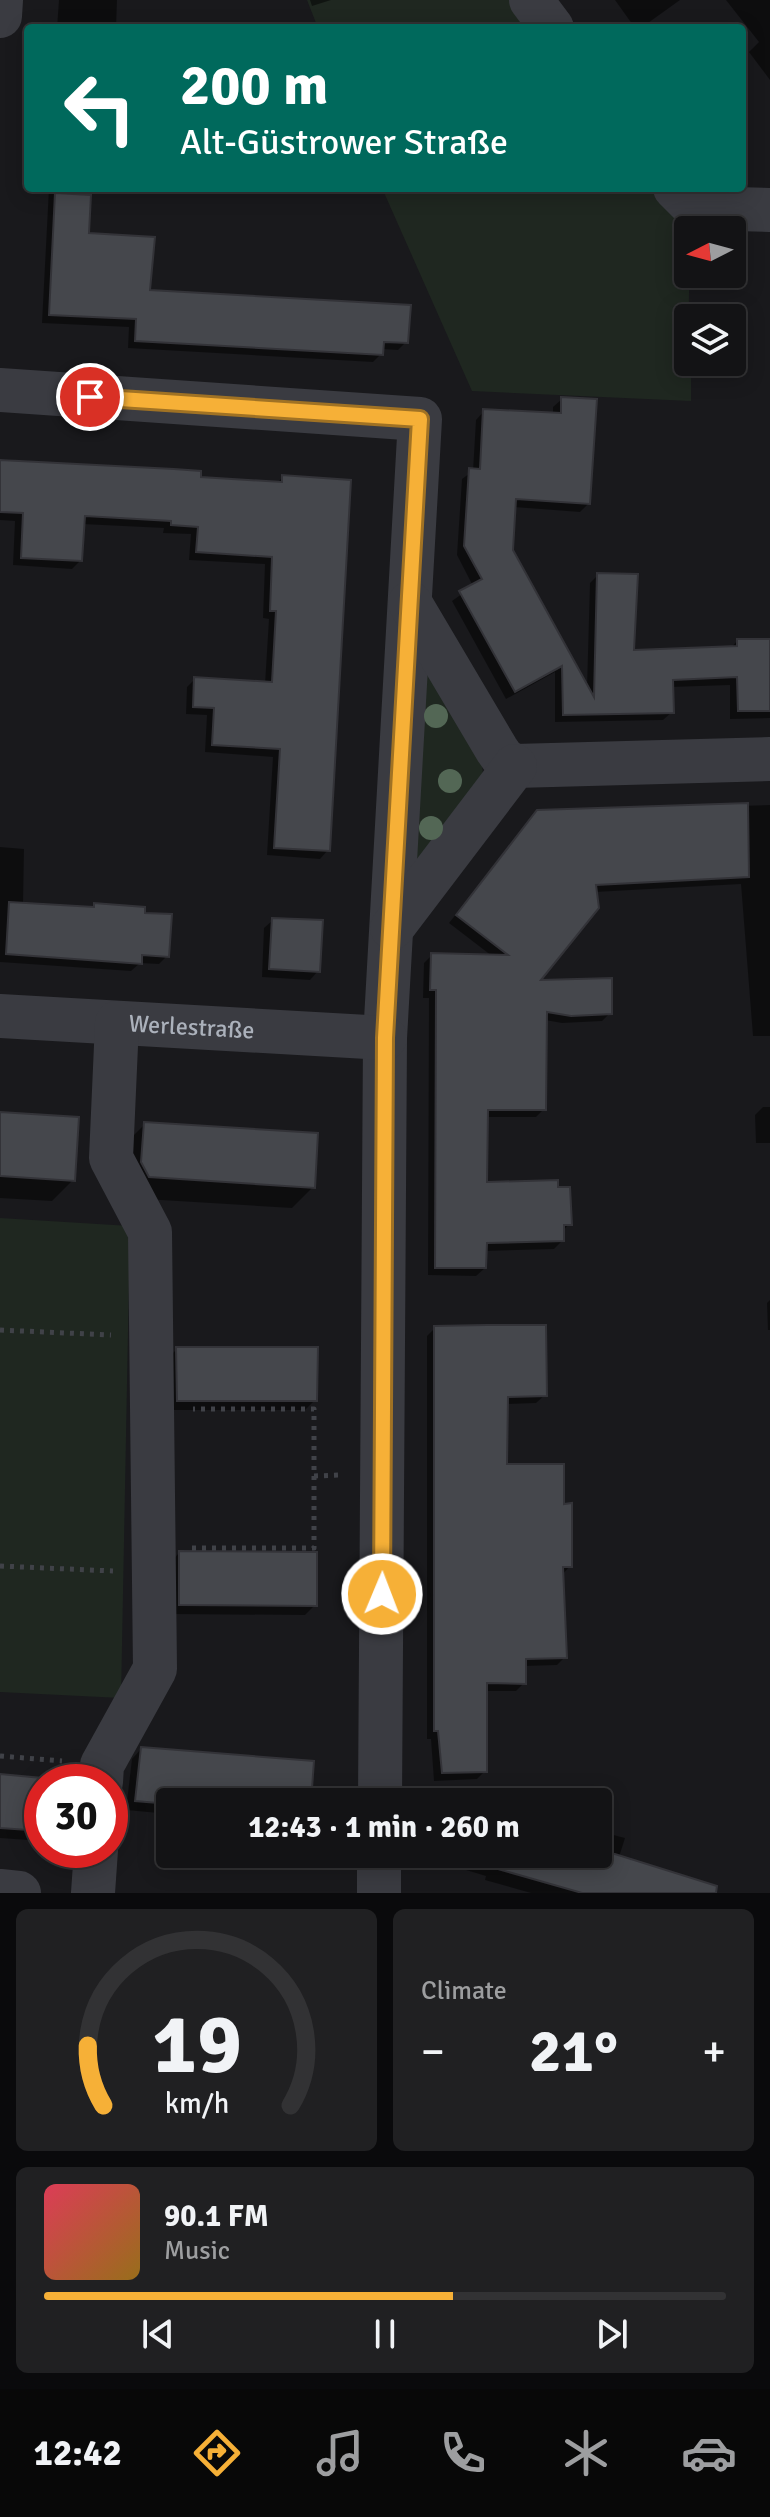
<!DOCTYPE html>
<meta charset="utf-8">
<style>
:root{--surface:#131315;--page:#202022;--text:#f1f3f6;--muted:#9d9ea0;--line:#323234;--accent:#f6b037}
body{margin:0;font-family:Signika,sans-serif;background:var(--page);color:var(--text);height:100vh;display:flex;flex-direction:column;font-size:30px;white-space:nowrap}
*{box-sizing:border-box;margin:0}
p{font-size:26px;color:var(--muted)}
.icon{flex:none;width:44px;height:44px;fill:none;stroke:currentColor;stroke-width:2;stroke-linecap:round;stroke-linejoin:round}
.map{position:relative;height:1893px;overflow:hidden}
.panel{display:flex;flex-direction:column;gap:16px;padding:16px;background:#0a0a0c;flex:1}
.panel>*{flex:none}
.guide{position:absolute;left:24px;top:24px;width:722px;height:168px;border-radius:8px;box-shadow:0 4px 20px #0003,0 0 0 2px var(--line);background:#00695c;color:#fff;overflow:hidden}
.needle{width:52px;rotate:264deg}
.tools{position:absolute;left:674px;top:216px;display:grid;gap:16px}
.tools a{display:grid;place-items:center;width:72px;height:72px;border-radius:8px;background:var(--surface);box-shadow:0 4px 20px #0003,0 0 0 2px var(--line);font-size:40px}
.speed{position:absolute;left:24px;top:1764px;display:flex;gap:16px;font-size:40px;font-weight:700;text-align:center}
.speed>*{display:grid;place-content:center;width:104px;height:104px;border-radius:50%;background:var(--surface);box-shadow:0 4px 20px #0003,0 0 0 2px var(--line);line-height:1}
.speed .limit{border:12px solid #d22;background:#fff;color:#111}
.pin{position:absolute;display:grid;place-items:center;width:68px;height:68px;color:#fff;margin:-34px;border:4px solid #fff;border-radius:50%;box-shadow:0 2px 8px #0007}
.me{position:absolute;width:88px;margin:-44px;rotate:1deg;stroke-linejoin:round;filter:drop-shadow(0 0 6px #0008)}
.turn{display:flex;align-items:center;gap:28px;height:168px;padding:0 24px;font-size:36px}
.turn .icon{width:104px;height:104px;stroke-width:2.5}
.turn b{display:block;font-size:56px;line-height:68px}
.big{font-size:60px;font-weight:800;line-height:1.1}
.panel .widget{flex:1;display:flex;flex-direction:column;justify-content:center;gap:12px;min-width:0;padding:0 28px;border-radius:12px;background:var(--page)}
.panel .dial{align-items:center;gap:0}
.dial svg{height:208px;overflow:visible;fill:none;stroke:var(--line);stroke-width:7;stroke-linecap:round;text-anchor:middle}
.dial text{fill:var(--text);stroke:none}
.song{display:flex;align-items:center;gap:24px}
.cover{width:96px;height:96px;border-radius:12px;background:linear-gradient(135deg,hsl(350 70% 55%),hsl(40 70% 35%))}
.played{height:8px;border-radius:4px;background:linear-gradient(90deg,var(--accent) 60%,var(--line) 60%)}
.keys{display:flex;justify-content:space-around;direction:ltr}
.heat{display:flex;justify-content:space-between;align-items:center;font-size:44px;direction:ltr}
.panel .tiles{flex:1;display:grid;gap:16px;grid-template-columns:1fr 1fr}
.widget:last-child{grid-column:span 2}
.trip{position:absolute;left:156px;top:1788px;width:456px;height:80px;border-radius:8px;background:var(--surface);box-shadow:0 4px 20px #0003,0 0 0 2px var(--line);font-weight:800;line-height:80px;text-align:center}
.menu{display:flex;height:128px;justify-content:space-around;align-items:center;background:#080808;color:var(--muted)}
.menu .icon{width:56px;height:56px}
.menu .active{color:var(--accent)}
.menu b{font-size:36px;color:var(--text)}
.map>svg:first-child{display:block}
.green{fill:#1f2720}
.shadow{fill:#0007}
.building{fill:#45474c;stroke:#333338;stroke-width:2}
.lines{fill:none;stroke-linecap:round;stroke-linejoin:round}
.path{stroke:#404248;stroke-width:5;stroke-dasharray:4 6;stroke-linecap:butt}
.minor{stroke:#3a3b41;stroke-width:44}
.tree{fill:#536755}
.route-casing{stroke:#a07224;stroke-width:20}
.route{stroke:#f6b037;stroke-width:14}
.labels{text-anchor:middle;stroke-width:6;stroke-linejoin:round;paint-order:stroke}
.street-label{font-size:24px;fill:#abb1bb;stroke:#141417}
</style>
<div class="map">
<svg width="770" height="1893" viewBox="0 0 770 1893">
<rect width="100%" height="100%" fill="#19191c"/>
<g class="green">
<polygon points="307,0 518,0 539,28 318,28"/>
<polygon points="382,188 662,188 690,225 688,362 691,362 691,401 472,391"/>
<polygon points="428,672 482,763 483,776 422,862 414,857 424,677"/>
<polygon points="0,1218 130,1226 121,1698 0,1692"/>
</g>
<g class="shadow">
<polygon points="59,0 117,0 116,28 57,28"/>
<polygon points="310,0 331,0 312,6"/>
<polygon points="615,0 680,0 641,28 635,28"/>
<polygon points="726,0 770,0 770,80 749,52 759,42"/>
<polygon points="49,188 89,188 87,235 148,292 406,342 398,350 382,349 381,354 373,362 128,348 129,327 42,323"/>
<polygon points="562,399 588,504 580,512 514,507 511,550 587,688 590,583 598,575 632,652 730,649 737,641 770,641 770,718 730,719 730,685 671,687 672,712 663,720 555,722 555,672 506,699 452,601 473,586 457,555 462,479 473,471 476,420 484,411 553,415 553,407"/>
<polygon points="0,459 174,471 199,479 276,484 283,477 328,850 320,859 267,855 273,757 205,752 207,715 186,714 187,687 195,679 265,684 269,619 263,618 265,564 189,560 191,534 163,533 164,528 82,524 80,561 72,569 13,565 15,521 0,520"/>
<polygon points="770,805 770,1036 753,1036 741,884 595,892 537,983 610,1013 602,1021 562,1023 545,1020 544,1109 536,1117 486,1117 485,1184 569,1224 562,1232 562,1241 554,1249 485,1251 485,1268 476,1276 428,1275 429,998 423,998 424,963 432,955 492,956 449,923 538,812"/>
<polygon points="0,847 24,849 23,905 167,956 159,964 140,963 131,971 0,962"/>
<polygon points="273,920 318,971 310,980 262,977 264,928"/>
<polygon points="763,1107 770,1107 770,1143 756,1143 755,1115"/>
<polygon points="0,1114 73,1180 52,1201 0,1198"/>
<polygon points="145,1124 313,1187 292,1208 128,1198 124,1145"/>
<polygon points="770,1300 770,1330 768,1330 767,1303"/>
<polygon points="435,1328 545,1395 536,1403 506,1404 505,1466 562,1506 570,1566 562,1575 565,1657 557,1665 524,1666 524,1683 516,1691 485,1691 485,1771 477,1779 434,1781 431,1739 427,1739 427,1336"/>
<polygon points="177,1349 315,1400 305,1410 168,1410 167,1359"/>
<polygon points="179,1553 315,1605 305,1615 170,1614 170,1563"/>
<polygon points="141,1749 309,1802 170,1802 170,1814 126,1810 132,1759"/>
<polygon points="0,1776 69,1782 42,1782 42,1841 0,1838"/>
<polygon points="463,1792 498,1802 453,1802"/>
<polygon points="598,1831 625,1838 619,1857 682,1893 531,1893 485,1880 486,1876 436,1861 438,1854 598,1854"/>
</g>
<g class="building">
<polygon points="55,193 91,195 89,233 155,237 150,290 411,305 408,343 384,342 383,355 135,341 136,319 49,315"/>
<polygon points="561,397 597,399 590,504 516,499 513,550 594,697 597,573 638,574 634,650 737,646 737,639 770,639 770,711 738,711 737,677 673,680 674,713 563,715 562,666 515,692 459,591 482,579 464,546 469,468 480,469 483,409 561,413"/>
<polygon points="0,460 174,469 201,471 201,477 282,482 282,475 351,480 330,851 274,848 280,749 212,745 214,708 193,707 194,677 272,682 276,611 270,611 272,557 196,552 198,527 171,525 171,521 85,516 82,561 21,558 23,513 0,512"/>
<polygon points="748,803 749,877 596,885 599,908 541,980 612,978 612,1014 571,1016 547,1012 546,1110 488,1110 487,1182 558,1180 558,1187 570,1187 572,1225 564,1225 564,1241 487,1243 486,1268 435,1268 436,990 430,990 431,953 508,955 456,915 537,810"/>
<polygon points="9,902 94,907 94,903 145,907 145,913 172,914 169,957 142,955 142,964 6,954"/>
<polygon points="272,918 323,920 320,972 269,969"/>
<polygon points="0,1112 79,1117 75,1181 0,1176"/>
<polygon points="144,1122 318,1133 315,1188 149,1177 141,1162"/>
<polygon points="486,1325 546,1325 547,1396 508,1397 507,1464 564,1464 564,1504 572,1503 572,1567 563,1567 567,1658 526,1659 526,1684 487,1683 487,1772 442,1773 438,1731 434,1731 434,1326"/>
<polygon points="176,1347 318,1347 317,1401 177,1401"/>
<polygon points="179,1551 317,1552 317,1606 179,1605"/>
<polygon points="141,1747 314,1761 311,1802 170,1802 170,1804 135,1801"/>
<polygon points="0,1774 42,1778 42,1831 0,1828"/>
<polygon points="478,1854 615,1854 717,1886 716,1893 582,1893 477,1863"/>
</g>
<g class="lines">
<g class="path">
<polyline points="0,1330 111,1335"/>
<polyline points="314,1476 341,1475"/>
<polyline points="192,1548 314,1548 314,1409 193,1409"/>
<polyline points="0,1566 113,1571"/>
<polyline points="0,1756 62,1761"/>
</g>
<g class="minor">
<polyline points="531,0 552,28"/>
<polyline points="0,16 1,0"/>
<polyline points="675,188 695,208 770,210"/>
<polyline points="0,390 420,419 385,1038 380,1802"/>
<polyline points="410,603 497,750 504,760 515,766 770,759"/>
<polyline points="392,928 515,766"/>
<path id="s1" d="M0,1016L385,1038"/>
<polyline points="101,1782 102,1765 155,1669 150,1232 111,1158 117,1023"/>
<polyline points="0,1891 19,1893"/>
<polyline points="93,1893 96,1850"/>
<polyline points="379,1893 379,1854"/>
</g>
</g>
<g class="tree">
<circle cx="436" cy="716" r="12"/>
<circle cx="450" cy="781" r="12"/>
<circle cx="431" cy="828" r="12"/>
</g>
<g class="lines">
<defs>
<polyline id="route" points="90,397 420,419 385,1038 382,1594"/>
</defs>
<use href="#route" class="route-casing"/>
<use href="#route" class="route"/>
</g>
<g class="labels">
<g class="street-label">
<text dy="8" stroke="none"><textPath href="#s1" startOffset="192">Werlestraße</textPath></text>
</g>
</g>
</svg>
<div class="tools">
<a><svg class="needle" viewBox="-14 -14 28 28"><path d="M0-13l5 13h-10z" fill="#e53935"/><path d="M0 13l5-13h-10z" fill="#9d9ea0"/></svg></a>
<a><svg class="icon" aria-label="layers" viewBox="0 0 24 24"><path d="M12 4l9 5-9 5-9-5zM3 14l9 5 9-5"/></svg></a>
</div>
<div class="speed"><div class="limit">30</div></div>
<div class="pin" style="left:90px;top:397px;background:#d93025"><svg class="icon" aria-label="arrive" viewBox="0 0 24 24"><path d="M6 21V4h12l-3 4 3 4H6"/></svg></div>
<svg class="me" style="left:382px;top:1594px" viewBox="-20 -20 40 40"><circle r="17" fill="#f6b037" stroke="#fff" stroke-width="3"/><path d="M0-11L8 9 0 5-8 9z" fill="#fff"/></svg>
<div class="trip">12:43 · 1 min · 260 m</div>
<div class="guide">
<div class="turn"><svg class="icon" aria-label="left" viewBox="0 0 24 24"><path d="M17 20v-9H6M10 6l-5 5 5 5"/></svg><div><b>200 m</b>Alt-Güstrower Straße</div></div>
</div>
</div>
<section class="panel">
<div class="tiles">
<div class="widget dial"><svg viewBox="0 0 100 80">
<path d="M14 69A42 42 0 1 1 86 69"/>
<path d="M14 69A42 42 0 0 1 8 46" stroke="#f6b037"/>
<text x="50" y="56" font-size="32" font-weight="700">19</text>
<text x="50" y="72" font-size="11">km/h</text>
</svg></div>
<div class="widget"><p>Climate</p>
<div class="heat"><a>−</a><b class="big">21°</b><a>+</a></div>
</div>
<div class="widget">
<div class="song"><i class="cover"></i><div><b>90.1 FM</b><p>Music</p></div></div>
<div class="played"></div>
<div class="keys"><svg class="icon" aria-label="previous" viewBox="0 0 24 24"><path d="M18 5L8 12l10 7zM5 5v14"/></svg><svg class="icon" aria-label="pause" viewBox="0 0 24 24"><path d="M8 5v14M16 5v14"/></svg><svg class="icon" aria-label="next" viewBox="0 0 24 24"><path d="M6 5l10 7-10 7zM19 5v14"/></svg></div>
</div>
</div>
</section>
<nav class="menu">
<b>12:42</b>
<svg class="icon active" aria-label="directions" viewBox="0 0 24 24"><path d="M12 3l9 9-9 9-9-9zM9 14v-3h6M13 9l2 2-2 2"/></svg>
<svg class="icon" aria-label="music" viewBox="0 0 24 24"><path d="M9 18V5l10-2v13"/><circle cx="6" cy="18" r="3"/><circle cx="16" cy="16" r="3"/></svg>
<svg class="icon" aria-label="phone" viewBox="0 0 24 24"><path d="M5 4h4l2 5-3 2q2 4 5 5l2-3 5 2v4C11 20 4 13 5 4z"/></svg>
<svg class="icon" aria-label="climate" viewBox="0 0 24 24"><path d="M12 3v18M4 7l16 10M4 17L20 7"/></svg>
<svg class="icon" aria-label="car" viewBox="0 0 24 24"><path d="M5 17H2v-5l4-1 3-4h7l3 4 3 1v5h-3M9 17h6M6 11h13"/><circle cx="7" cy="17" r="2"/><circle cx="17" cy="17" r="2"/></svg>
</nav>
